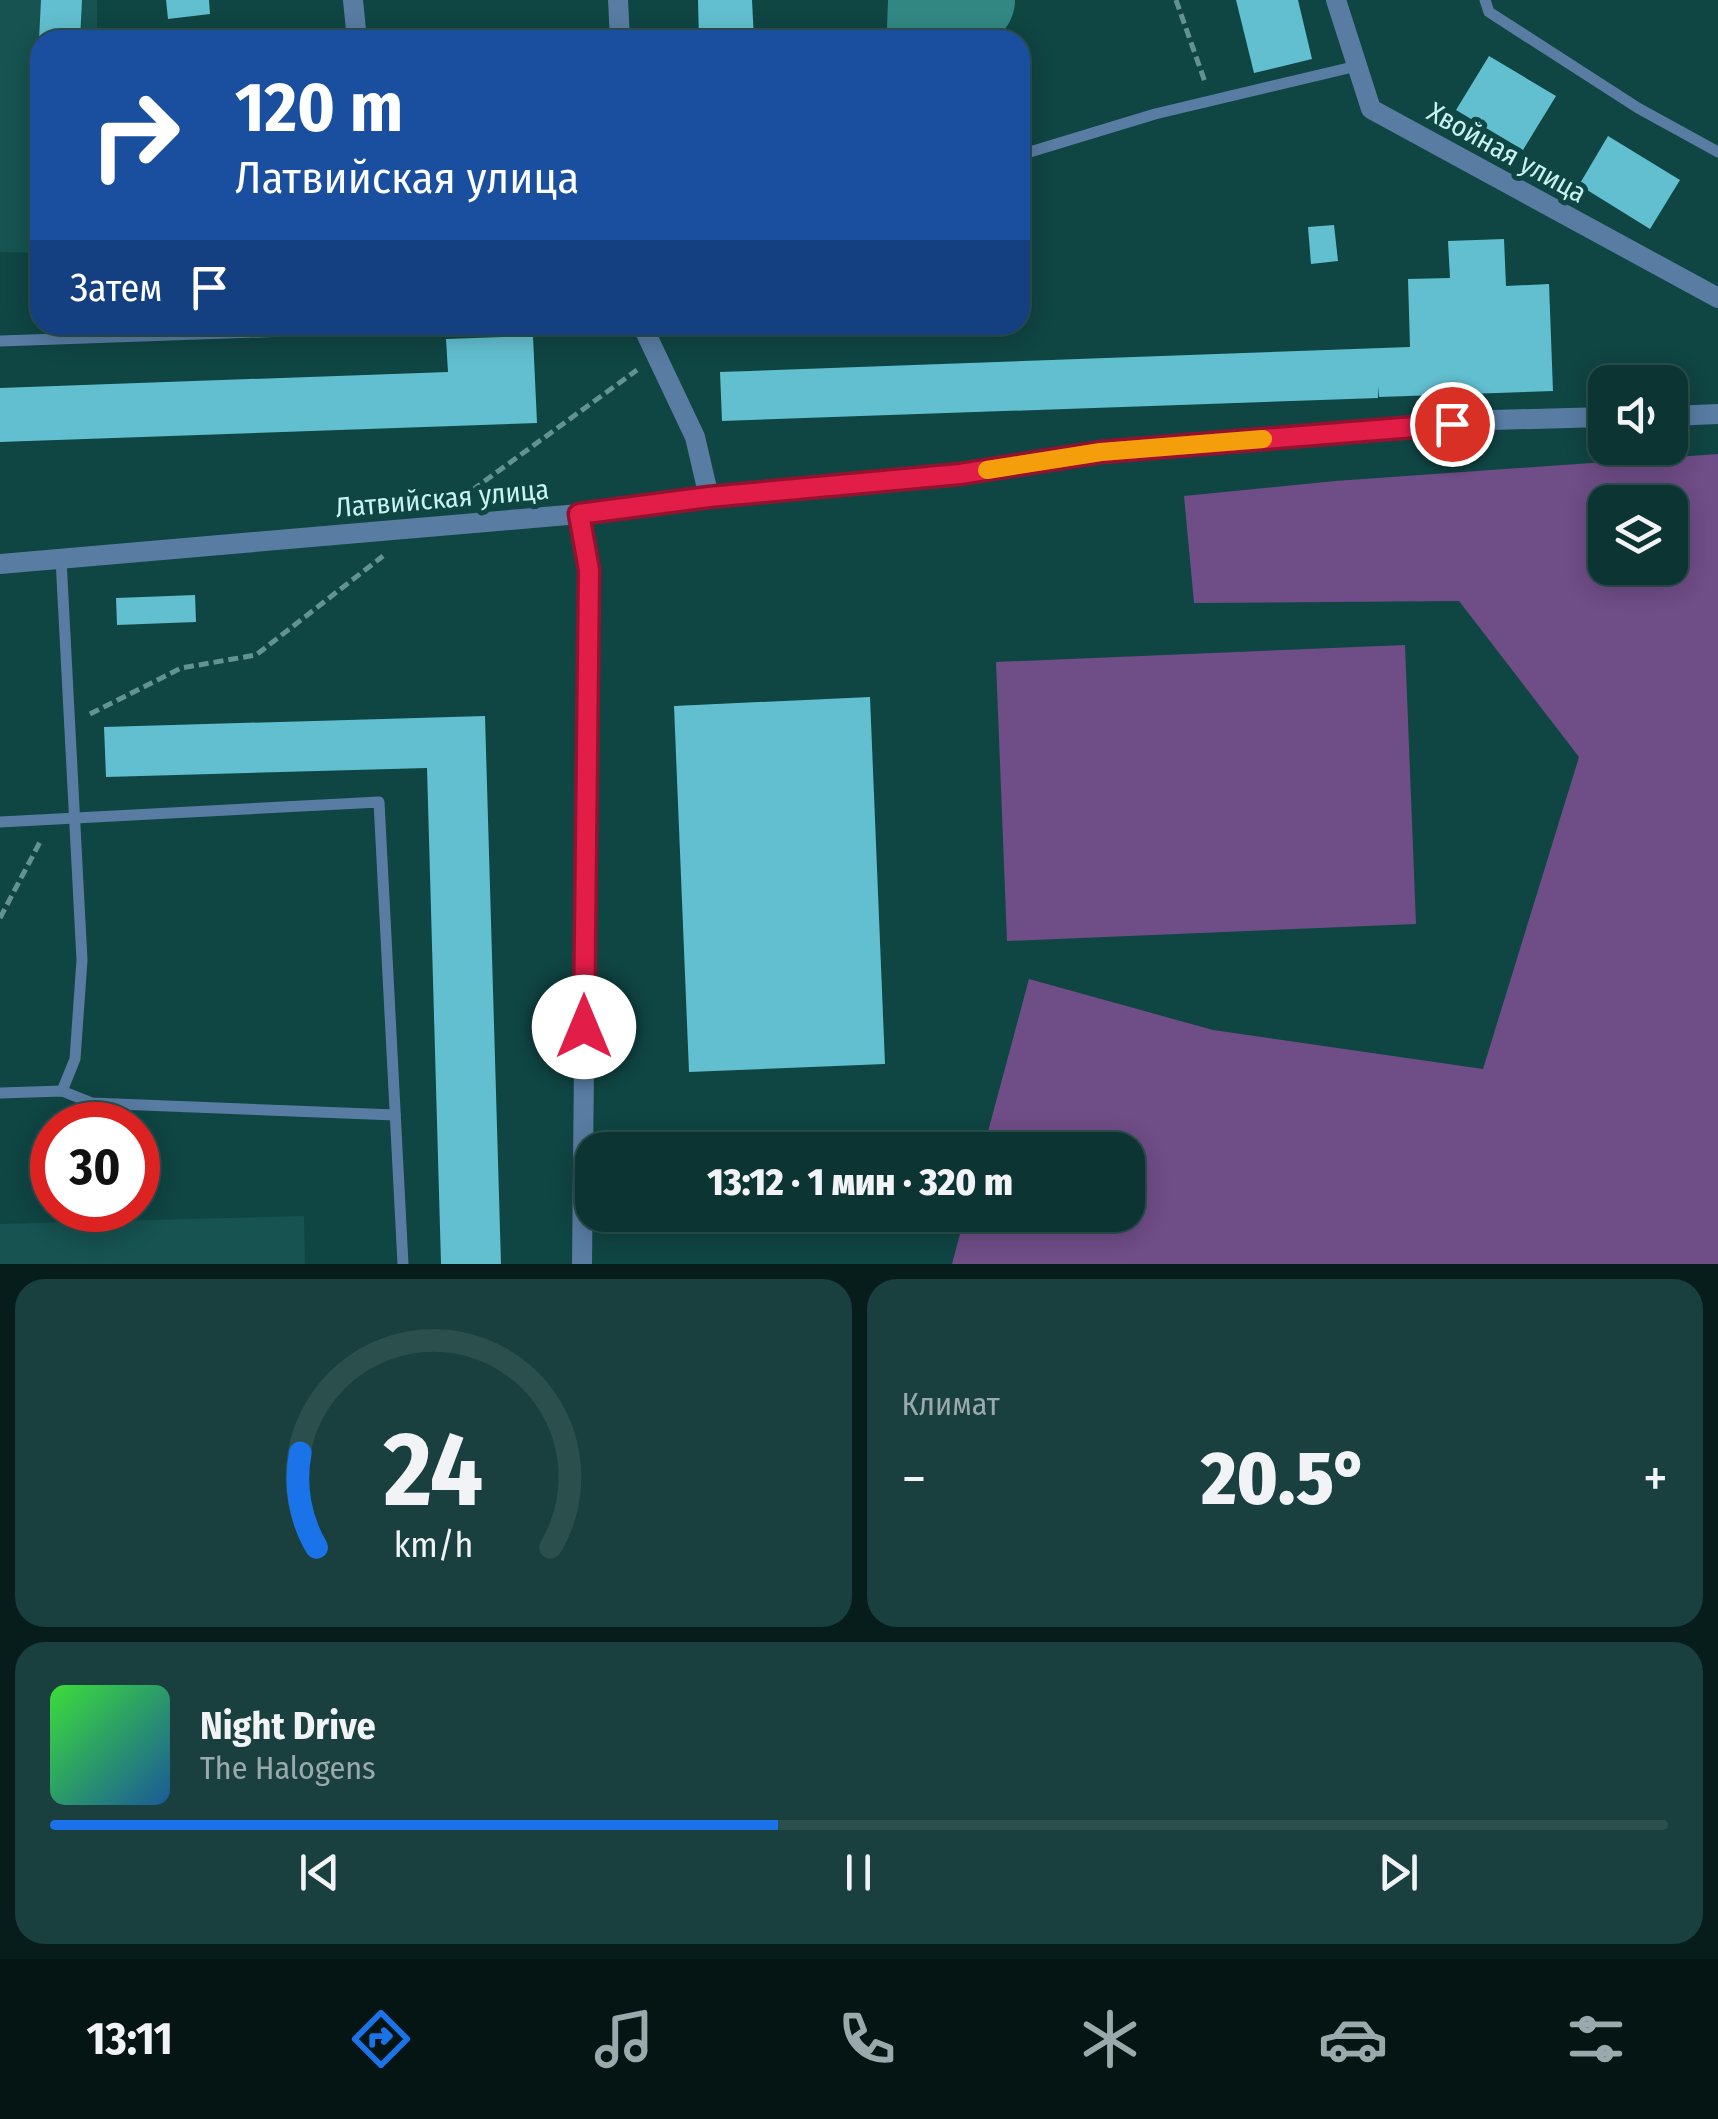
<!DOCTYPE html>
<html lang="ru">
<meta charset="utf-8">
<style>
:root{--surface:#0b3432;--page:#193f3e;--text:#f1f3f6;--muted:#9aaaac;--line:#2b4f4d;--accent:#1a73e8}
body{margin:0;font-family:"Fira Sans Condensed",sans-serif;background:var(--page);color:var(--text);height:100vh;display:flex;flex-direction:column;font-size:38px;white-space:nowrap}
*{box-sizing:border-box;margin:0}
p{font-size:32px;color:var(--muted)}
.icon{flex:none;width:55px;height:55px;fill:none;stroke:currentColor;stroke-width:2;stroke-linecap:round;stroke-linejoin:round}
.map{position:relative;height:1264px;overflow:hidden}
.panel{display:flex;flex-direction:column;gap:15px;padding:15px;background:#061d1c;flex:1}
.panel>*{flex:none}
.banner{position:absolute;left:30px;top:30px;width:1000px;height:305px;border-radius:30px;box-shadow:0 5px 25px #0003,0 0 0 2px var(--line);background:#1a4fa0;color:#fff;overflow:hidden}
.buttons{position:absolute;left:1588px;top:365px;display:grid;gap:20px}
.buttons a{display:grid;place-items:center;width:100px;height:100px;border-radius:20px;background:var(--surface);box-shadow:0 5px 25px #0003,0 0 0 2px var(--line);font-size:50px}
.speed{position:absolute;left:30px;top:1102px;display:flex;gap:20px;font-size:50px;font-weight:700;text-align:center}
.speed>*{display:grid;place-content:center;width:130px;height:130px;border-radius:50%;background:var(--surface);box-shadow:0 5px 25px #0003,0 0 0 2px var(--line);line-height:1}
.speed .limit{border:15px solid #d22;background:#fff;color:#111}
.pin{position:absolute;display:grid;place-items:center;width:85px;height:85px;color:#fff;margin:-42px;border:5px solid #fff;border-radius:50%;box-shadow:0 2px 10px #0007}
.me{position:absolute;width:110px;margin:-55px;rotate:0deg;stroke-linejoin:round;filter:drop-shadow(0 0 8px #0008)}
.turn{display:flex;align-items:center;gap:35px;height:210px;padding:0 40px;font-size:45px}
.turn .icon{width:130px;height:130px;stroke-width:2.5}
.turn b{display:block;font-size:70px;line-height:85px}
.then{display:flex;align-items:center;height:95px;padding:0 40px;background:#0003;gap:20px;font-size:38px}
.big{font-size:75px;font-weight:800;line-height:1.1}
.panel .tile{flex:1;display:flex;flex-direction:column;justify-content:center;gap:15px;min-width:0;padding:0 35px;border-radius:30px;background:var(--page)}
.panel .dial{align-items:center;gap:0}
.dial svg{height:260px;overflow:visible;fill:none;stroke:var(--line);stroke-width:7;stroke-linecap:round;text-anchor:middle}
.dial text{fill:var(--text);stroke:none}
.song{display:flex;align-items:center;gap:30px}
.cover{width:120px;height:120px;border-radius:15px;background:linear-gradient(135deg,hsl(120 70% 55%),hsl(210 70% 35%))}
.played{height:10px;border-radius:5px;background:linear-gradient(90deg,var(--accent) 45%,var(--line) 45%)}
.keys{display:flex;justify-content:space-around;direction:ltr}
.heat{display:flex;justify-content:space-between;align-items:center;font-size:55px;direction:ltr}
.panel .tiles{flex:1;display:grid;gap:15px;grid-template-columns:1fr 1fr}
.tile:last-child{grid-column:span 2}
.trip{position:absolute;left:575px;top:1132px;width:570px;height:100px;border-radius:30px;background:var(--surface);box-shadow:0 5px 25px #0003,0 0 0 2px var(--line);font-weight:800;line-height:100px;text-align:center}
.tab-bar{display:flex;height:160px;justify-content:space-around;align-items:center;background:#041514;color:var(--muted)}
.tab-bar .icon{width:70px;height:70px}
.tab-bar .selected{color:var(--accent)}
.tab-bar b{font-size:45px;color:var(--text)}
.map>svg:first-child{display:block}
.built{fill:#165351}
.green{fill:#6f4d87;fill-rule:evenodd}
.water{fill:#338783}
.building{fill:#62bfd0}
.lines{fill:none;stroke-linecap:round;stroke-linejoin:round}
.path{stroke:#629391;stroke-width:5;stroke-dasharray:10 5;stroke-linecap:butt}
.service{stroke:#587ca2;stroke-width:11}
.minor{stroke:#587ca2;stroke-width:20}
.tertiary{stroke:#587ca2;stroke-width:20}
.route-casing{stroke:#92132f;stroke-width:25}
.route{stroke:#e11d48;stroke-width:18}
.slow{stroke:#f59e0b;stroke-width:18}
.labels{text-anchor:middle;stroke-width:10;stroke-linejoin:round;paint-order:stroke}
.street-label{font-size:28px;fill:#c7f3f0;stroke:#0f4543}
</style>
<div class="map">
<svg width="1718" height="1264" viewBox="0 0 1718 1264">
<rect width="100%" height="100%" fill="#0f4543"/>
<g class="built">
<polygon points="0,0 97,0 97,40 40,40 40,253 0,252"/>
<polygon points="304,1216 305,1264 0,1264 0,1224"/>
</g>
<g class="green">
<path d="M1718,454V1264H952L965,1215H1128V1150H983L1029,979L1213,1030L1483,1069L1579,757L1459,601L1194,603L1184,496L1335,481ZM1605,502H1670V568H1605Z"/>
<polygon points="1405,645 1416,924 1007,941 996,662"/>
</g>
<path class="water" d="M888,0H1015C1015,16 1006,33 991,40H905L887,28Z"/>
<g class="building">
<polygon points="41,0 82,0 80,40 39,40"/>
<polygon points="166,0 209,0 210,14 168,19"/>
<polygon points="698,0 752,0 754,40 699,40"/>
<polygon points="1236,0 1298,0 1312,59 1254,73"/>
<polygon points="1489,56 1556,96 1523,150 1456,110"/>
<polygon points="1608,136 1680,180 1650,229 1579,185"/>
<polygon points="1334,225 1338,261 1311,264 1308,227"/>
<polygon points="1504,239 1506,286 1549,284 1553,391 1379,397 1378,386 1378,398 722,421 720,372 1410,347 1408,279 1450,278 1448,241"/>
<polygon points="533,336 537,423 0,442 0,388 448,372 446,339"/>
<polygon points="195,595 196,622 117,625 116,598"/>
<polygon points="870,697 885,1064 689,1072 674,706"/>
<polygon points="485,716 501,1264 441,1264 427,768 106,777 104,727"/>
</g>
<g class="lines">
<g class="path">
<polyline points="1176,0 1205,82"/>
<polyline points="460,499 637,370"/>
<polyline points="90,714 181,668 256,655 383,556"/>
<polyline points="0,918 41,840"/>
</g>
<g class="service">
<polyline points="1485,0 1489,12 1638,108 1718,152"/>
<polyline points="1020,155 1155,114 1357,66"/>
<polyline points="0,341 402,327"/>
<polyline points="61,559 82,960 75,1059 62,1091"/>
<polyline points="0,822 379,802 403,1264"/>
<polyline points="0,1093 62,1091 92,1103 395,1115"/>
</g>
<g class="minor">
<polyline points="353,0 357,40"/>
<polyline points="618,0 620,40"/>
<polyline points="1336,0 1371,109 1718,298"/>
<polyline points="642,325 695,437 709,497"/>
<polyline points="579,514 589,570 582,1264"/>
</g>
<g class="tertiary">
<polyline points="1670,416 1718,414"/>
<polyline points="0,564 579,514 709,497 961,474 1101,452 1492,420 1605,417"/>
</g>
</g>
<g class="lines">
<defs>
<polyline id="route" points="584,1027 589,570 579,514 709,497 960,474 1101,452 1452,424"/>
</defs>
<use href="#route" class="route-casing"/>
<use href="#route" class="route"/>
<polyline class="slow" points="987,470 1101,452 1263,439"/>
</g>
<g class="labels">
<g class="street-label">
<text transform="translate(1507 152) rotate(29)" y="10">Хвойная улица</text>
<text transform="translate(442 498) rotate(-5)" y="10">Латвийская улица</text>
</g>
</g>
</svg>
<div class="buttons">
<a><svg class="icon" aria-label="sound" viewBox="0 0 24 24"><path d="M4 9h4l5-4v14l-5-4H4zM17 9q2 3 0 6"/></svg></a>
<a><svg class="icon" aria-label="layers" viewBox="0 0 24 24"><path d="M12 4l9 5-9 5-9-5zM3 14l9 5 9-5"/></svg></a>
</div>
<div class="speed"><div class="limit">30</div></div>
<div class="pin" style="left:1452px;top:424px;background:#d93025"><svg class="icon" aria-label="arrive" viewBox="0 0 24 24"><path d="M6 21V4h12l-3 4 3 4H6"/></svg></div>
<svg class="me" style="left:584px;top:1027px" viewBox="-20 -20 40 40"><circle r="19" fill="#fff"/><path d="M0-13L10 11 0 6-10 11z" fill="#e11d48"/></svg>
<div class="trip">13:12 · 1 мин · 320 m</div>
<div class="banner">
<div class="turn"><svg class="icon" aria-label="right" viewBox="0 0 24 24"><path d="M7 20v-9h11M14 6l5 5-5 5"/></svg><div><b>120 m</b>Латвийская улица</div></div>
<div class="then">Затем<svg class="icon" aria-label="arrive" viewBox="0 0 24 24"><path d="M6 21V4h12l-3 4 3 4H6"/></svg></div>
</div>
</div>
<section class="panel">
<div class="tiles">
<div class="tile dial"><svg viewBox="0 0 100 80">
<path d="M14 69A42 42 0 1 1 86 69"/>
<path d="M14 69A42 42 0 0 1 9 40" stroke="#1a73e8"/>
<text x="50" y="56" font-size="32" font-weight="700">24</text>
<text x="50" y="72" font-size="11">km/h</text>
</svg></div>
<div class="tile"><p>Климат</p>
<div class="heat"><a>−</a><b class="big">20.5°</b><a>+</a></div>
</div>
<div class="tile">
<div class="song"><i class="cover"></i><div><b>Night Drive</b><p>The Halogens</p></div></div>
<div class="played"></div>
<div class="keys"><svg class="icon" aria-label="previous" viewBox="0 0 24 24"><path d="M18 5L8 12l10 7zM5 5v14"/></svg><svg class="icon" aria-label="pause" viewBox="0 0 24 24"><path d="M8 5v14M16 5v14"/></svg><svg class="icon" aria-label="next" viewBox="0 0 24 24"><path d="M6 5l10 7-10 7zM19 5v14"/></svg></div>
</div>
</div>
</section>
<nav class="tab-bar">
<b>13:11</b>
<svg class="icon selected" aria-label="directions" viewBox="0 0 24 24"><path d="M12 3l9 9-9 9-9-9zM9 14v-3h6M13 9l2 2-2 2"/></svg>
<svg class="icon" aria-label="music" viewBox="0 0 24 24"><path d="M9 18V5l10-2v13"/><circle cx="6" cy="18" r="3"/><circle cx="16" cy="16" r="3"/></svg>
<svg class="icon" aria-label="phone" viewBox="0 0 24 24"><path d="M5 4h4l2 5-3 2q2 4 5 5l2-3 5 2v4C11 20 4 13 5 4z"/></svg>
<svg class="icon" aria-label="climate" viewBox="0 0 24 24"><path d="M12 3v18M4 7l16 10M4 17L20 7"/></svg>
<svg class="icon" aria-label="car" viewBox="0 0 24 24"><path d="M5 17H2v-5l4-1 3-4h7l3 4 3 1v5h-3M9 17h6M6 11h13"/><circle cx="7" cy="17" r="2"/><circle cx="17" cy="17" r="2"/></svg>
<svg class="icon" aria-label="filters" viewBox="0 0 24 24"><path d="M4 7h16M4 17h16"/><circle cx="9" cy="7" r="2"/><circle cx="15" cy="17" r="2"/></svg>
</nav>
